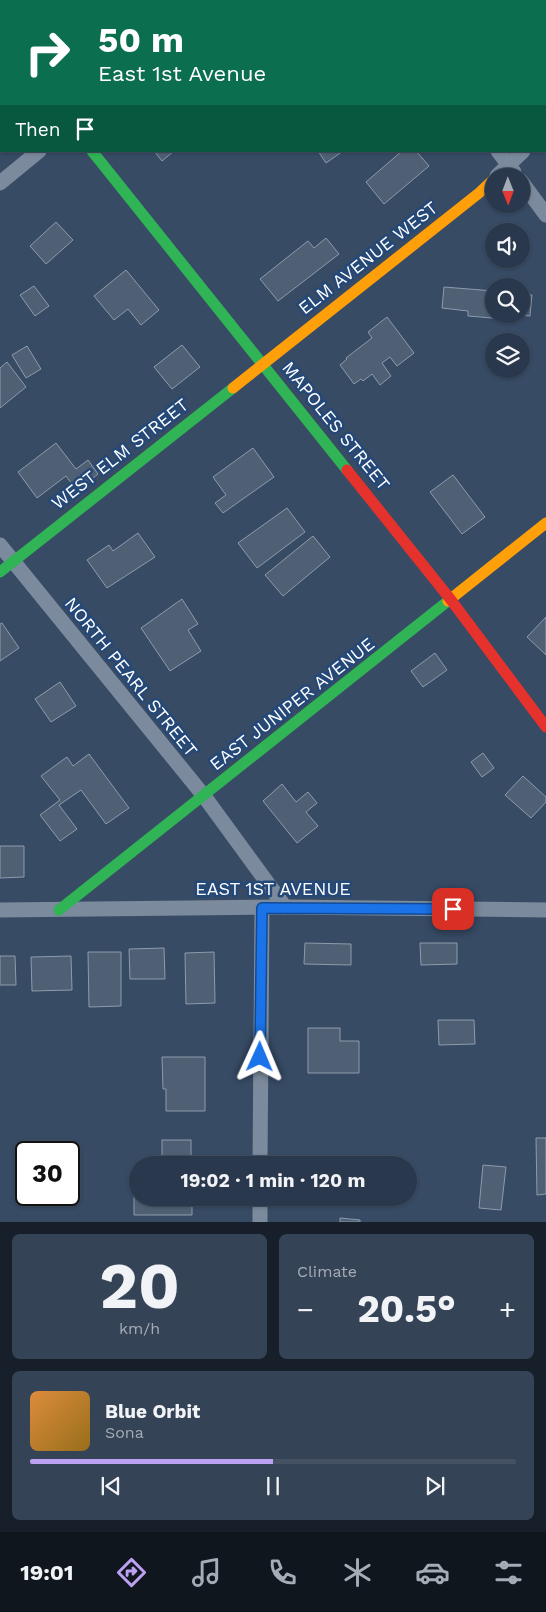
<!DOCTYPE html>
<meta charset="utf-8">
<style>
:root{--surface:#29384c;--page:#354356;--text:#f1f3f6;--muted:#a5acb5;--line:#455264;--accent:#bca0f2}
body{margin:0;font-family:"Work Sans",sans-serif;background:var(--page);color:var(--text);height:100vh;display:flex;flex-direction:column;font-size:19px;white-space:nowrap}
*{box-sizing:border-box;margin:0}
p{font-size:16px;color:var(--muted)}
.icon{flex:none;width:28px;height:28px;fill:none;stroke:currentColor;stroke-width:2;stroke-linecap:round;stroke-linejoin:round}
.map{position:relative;height:1222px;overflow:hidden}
.details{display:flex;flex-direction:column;gap:12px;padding:12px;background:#171f2a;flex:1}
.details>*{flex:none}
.banner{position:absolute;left:0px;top:0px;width:546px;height:152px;box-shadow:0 1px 4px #0004,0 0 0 1px var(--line);background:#0b6e4f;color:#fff;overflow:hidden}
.needle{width:32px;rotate:179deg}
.buttons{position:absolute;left:485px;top:168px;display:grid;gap:10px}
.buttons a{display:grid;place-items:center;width:45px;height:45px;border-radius:50%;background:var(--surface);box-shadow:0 1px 4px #0004,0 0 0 1px var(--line);font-size:25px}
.speed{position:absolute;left:15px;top:1141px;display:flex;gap:10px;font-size:25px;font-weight:700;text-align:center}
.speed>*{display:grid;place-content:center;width:65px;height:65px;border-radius:50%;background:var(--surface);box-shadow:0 1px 4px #0004,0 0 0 1px var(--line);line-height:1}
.speed .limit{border:2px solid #111;border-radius:8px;background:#fff;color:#111}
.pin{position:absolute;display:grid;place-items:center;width:42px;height:42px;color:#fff;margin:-21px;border-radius:10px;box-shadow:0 2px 8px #0006}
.me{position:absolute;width:55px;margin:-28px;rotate:1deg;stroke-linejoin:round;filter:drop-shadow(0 0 4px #0008)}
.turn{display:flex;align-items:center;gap:18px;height:105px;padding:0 15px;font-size:22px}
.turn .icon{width:65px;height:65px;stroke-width:2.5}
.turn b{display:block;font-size:35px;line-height:42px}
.then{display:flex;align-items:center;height:48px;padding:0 15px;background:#0003;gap:10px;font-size:19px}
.big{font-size:38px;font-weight:700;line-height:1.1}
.details .widget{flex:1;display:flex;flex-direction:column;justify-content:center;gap:8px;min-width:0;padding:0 18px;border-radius:8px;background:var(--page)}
.details .dial{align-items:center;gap:0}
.dial b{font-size:65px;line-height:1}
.song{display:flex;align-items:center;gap:15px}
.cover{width:60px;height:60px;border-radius:8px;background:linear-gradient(135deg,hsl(30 70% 55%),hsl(40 70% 35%))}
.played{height:5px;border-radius:2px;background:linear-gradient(90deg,var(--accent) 50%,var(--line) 50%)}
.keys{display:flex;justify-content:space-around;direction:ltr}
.heat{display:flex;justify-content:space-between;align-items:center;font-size:28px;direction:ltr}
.details .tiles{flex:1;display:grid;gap:12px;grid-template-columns:1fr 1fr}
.widget:last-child{grid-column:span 2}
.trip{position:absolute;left:129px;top:1156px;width:288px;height:50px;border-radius:25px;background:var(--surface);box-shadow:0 1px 4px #0004,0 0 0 1px var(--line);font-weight:700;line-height:50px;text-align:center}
.dock{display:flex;height:80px;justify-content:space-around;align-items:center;background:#10161e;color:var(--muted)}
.dock .icon{width:35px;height:35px}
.dock .current{color:var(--accent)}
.dock b{font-size:22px;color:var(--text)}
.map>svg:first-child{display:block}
.building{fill:#4f6075;stroke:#8e9bab}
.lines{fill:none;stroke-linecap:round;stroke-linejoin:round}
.lane{stroke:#7b8a9c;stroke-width:8}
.street{stroke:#7b8a9c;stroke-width:15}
.fast{stroke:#30b455;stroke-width:11}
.slow{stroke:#ff9f0a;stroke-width:11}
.jam{stroke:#e5322d;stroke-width:11}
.route-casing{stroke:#114b97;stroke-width:12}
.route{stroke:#1a73e8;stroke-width:9}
.labels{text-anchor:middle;stroke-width:5;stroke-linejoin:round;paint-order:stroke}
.street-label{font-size:18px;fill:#fff;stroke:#244878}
</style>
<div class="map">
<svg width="546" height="1222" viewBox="0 0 546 1222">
<rect width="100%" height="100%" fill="#374b65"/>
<g class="building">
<polygon points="277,0 315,0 316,1 276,1"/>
<polygon points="154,151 174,151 162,161"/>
<polygon points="318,151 343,151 326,163"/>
<polygon points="402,151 416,151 429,166 384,204 366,182"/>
<polygon points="56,222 73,240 46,264 30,246"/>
<polygon points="326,238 339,254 278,301 260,279 308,241 314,248"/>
<polygon points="126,270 159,310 141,325 128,309 114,320 94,296"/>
<polygon points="34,286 49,306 35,316 20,295"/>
<polygon points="444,287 494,291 494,314 521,314 521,294 532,295 530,316 517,315 516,320 468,316 468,311 442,308"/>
<polygon points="387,317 414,353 397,366 390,357 382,363 391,376 380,385 372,374 363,381 361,379 354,384 340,365 347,359 346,358 372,338 368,332"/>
<polygon points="182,345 200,367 172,389 154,367"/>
<polygon points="27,346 41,369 26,378 12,355"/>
<polygon points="7,362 26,387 0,408 0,368"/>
<polygon points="56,443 76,469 88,460 98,474 77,491 66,476 37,498 18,472"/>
<polygon points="253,448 274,477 223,513 215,503 226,495 213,477"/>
<polygon points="453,475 485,517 462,534 430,492"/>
<polygon points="287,508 305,532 257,568 238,543"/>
<polygon points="138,533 155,557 107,588 87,560 109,545 113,551"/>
<polygon points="313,536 330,557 283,596 265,575"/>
<polygon points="182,599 198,624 188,630 201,651 170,671 141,628"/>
<polygon points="546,617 546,655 527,637"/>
<polygon points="2,623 19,648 0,661 0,624"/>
<polygon points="435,653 447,670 423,687 411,671"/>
<polygon points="60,682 76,706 51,722 35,699"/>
<polygon points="483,753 494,768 482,777 471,762"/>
<polygon points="89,754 129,808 106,824 81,790 59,805 77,829 60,841 40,815 60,800 41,776 67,757 73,766"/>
<polygon points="523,776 546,797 546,802 531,818 505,795"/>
<polygon points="282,784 296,802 308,792 317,803 306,812 318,826 297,843 263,801"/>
<polygon points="0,846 24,846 24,877 0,878"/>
<polygon points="305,943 351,944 351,965 304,964"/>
<polygon points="420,943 457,943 457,964 421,965"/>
<polygon points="164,948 165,979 130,979 129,949"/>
<polygon points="88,952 121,952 121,1006 89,1007"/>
<polygon points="214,952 215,1003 186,1004 185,953"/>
<polygon points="0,956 15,956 16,985 0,985"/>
<polygon points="71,956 72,990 32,991 31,957"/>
<polygon points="438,1020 474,1020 475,1044 439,1045"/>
<polygon points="308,1028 340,1028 340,1041 359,1041 359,1073 308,1073"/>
<polygon points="162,1057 205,1057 205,1111 166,1111 166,1089 163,1089"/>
<polygon points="536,1138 546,1138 546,1194 537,1195"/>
<rect x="162" y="1140" width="29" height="25"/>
<polygon points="483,1165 506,1167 501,1210 479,1208"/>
<polygon points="134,1168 138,1168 138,1198 192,1198 192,1215 134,1215"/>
<polygon points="310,1198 349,1198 349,1205 310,1206"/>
<polygon points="340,1218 360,1220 360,1222 340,1222"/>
</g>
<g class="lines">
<polyline class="lane" points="168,0 169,1"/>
<g class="street">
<polyline points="372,0 373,1"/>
<polyline points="232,1 234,0"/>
<polyline points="0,40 1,42"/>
<polyline points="545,134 546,133"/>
<polyline points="498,151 514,172"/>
<polyline points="497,176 523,151"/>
<polyline points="521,181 546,215"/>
<polyline points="0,183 39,151"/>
<polyline points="0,545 204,796 285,907"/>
<polyline points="0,910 285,907 546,910"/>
<polyline points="260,1165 262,908"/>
<polyline points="260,1222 260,1198"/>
</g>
<g class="fast">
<polyline points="92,151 347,470"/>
<polyline points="0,572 233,388"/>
<polyline points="59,910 448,601"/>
</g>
<g class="slow">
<polyline points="233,388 479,193 494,179"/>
<polyline points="448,601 546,523"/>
</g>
<polyline class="jam" points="347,470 451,600 546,727"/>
</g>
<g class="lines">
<defs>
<polyline id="route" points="260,1057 262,908 453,909"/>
</defs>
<use href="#route" class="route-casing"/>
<use href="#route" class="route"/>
</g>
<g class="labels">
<g class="street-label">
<text transform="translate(368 258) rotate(-38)" y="6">ELM AVENUE WEST</text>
<text transform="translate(336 426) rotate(51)" y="6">MAPOLES STREET</text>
<text transform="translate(120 454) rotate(-38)" y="6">WEST ELM STREET</text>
<text transform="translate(131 677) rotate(51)" y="6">NORTH PEARL STREET</text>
<text transform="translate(292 704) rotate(-38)" y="6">EAST JUNIPER AVENUE</text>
<text x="273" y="895">EAST 1ST AVENUE</text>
</g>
</g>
</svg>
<div class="buttons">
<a><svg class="needle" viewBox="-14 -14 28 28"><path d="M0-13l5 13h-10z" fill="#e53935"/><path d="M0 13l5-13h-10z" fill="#a5acb5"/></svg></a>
<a><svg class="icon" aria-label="sound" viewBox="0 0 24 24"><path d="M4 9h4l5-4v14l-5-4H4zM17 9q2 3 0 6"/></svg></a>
<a><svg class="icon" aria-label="search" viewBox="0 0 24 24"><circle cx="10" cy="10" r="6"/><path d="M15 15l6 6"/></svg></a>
<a><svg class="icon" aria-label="layers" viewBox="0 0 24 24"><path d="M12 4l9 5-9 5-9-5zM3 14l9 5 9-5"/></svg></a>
</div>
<div class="speed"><div class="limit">30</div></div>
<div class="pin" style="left:453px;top:909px;background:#d93025"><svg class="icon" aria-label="arrive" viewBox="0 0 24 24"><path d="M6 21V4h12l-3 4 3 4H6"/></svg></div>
<svg class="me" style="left:260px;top:1057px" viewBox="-20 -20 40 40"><path d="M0-17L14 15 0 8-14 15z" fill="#1a73e8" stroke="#fff" stroke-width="4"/></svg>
<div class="trip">19:02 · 1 min · 120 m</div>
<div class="banner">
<div class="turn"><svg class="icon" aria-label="right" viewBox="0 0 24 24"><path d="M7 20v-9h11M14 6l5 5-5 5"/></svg><div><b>50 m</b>East 1st Avenue</div></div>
<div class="then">Then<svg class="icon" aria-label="arrive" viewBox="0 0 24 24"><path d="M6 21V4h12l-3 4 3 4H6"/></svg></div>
</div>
</div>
<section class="details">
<div class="tiles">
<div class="widget dial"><b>20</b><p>km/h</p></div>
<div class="widget"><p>Climate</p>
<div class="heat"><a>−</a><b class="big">20.5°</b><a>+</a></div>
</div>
<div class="widget">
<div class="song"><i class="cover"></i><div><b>Blue Orbit</b><p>Sona</p></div></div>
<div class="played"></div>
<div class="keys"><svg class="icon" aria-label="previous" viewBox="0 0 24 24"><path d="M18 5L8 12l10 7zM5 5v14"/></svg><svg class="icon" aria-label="pause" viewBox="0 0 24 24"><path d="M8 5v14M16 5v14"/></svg><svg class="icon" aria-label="next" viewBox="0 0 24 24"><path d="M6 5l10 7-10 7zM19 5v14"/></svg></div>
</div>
</div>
</section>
<nav class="dock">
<b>19:01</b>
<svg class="icon current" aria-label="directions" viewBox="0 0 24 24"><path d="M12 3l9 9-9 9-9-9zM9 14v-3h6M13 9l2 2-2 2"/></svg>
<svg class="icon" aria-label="music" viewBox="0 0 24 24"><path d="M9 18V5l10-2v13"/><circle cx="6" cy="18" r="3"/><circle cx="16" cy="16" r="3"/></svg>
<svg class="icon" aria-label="phone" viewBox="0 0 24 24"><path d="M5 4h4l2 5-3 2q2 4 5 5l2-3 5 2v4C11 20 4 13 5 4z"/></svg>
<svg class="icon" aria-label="climate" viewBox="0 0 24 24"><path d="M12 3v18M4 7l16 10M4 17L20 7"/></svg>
<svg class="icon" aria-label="car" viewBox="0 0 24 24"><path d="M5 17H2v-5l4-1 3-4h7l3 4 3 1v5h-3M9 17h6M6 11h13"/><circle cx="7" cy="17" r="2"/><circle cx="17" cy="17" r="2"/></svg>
<svg class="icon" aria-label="filters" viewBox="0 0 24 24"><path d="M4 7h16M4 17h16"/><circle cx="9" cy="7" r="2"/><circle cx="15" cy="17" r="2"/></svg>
</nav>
